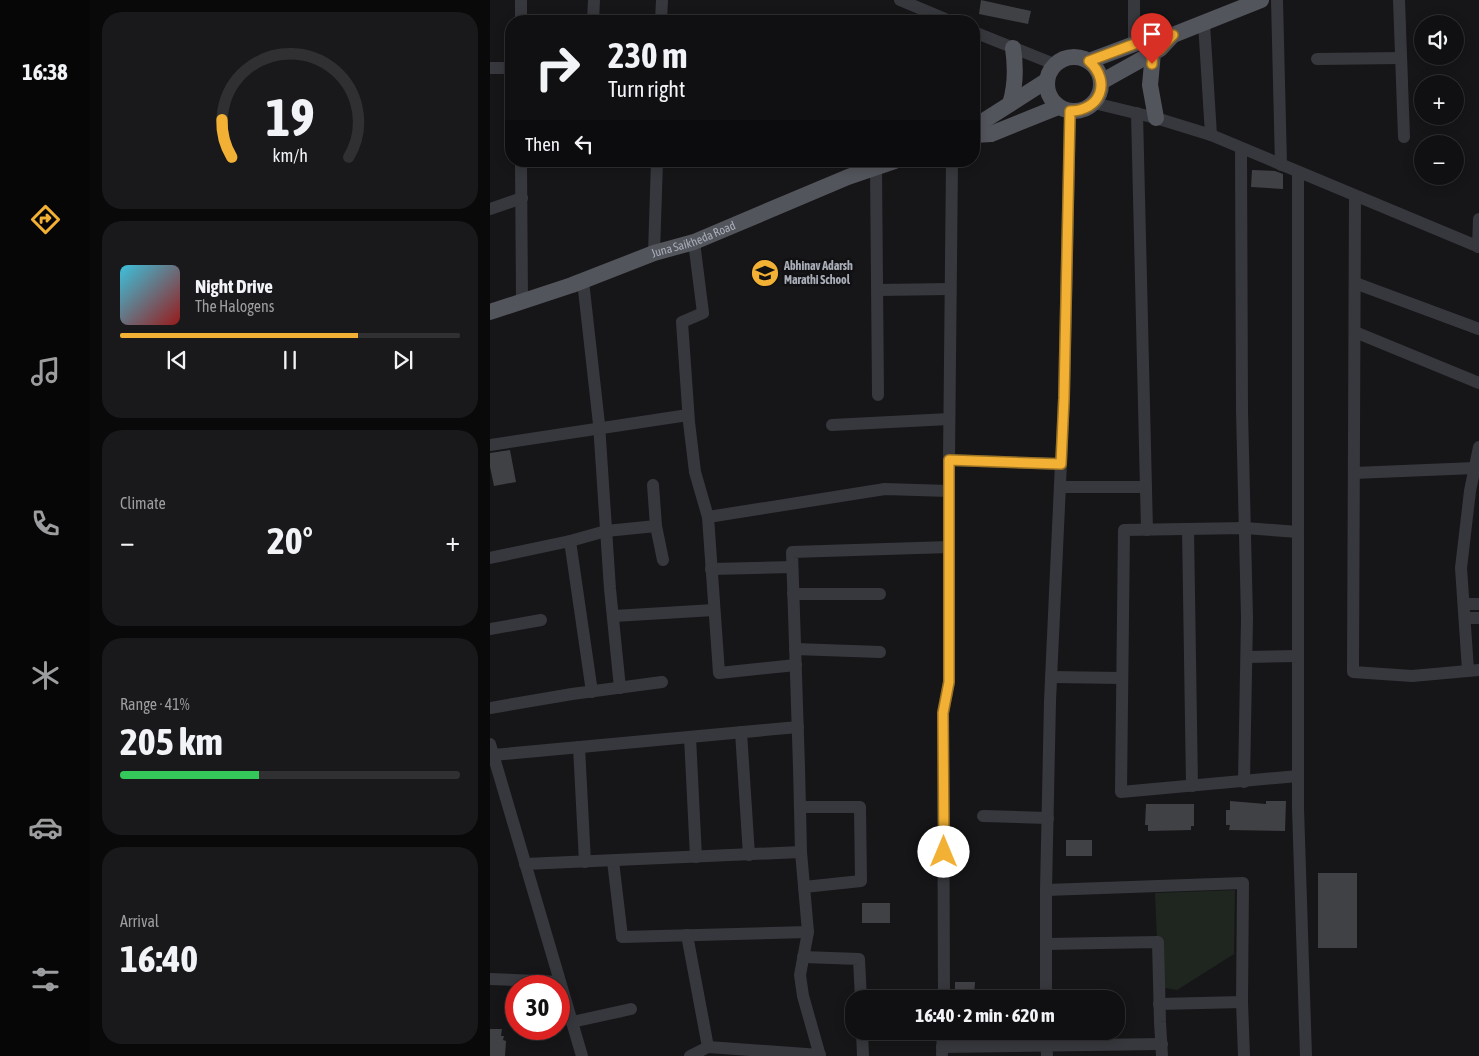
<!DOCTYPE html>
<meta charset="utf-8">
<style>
:root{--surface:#101012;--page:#19191b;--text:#f1f3f6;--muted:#9c9d9f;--line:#303032;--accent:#f2b134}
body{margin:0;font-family:"Asap Condensed",sans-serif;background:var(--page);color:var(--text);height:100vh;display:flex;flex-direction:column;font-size:19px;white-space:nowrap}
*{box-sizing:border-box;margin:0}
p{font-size:16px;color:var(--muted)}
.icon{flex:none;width:28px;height:28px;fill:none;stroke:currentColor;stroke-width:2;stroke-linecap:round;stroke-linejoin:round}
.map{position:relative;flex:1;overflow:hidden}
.side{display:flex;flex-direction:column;gap:12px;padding:12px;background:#09090a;width:400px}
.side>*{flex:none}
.guide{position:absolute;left:15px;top:15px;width:475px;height:152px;border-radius:20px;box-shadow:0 2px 12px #0003,0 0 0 1px var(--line);background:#101012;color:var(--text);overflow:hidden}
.controls{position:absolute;left:924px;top:15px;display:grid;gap:10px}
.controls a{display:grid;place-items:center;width:50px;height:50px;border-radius:50%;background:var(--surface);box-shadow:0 2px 12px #0003,0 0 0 1px var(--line);font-size:25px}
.speed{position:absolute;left:15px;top:975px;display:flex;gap:10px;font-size:25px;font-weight:700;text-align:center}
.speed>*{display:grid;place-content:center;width:65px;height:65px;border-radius:50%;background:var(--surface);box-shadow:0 2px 12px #0003,0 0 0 1px var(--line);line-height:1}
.speed .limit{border:8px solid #d22;background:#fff;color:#111}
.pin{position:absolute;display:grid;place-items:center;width:42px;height:42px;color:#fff;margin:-51px -21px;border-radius:50% 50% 50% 0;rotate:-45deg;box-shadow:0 0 5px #0007}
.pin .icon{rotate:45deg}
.me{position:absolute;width:55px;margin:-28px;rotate:0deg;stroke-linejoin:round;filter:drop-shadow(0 0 4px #0008)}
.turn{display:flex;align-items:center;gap:18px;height:105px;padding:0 20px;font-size:22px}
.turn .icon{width:65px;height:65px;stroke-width:2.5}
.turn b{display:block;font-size:35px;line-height:42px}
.then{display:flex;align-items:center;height:48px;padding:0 20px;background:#0003;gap:10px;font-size:19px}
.big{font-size:38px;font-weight:700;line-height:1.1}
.side .card{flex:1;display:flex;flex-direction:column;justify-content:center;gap:8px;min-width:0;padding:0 18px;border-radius:20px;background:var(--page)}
.side .dial{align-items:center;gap:0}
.dial svg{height:130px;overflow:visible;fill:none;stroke:var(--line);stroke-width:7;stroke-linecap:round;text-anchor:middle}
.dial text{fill:var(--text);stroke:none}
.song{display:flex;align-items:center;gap:15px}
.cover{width:60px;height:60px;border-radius:8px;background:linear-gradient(135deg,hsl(190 70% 55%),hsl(0 70% 35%))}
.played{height:5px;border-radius:2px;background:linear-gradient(90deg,var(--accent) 70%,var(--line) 70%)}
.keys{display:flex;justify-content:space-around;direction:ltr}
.heat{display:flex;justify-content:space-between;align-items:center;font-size:28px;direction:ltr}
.charge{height:8px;border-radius:4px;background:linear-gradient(90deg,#34c759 41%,var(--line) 0)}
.trip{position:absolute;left:355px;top:990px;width:280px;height:50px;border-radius:20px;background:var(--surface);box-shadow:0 2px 12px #0003,0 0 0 1px var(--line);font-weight:700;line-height:50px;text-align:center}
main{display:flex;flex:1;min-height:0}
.tab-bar{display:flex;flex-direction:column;width:90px;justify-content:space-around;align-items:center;background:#060607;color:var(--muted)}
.tab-bar .icon{width:35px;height:35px}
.tab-bar .active{color:var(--accent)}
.tab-bar b{font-size:22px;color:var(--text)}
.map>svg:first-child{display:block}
.green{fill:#1e261f}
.building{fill:#404145}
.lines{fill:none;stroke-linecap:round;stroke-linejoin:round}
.minor{stroke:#37383d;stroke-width:12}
.major{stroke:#53555c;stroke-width:16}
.route-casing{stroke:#9d7322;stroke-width:12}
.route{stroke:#f2b134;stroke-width:9}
.labels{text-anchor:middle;stroke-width:5;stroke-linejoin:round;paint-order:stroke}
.street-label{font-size:12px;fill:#a8adb8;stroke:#111113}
.poi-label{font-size:12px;font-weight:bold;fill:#a8adb8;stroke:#111113;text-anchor:start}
</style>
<main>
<nav class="tab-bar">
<b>16:38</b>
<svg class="icon active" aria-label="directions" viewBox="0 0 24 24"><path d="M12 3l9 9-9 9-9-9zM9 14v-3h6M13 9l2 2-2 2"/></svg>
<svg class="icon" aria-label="music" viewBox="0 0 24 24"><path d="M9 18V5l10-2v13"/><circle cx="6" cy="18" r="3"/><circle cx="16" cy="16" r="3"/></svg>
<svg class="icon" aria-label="phone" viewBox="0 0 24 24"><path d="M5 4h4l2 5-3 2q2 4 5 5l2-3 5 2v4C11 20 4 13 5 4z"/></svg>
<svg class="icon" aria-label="climate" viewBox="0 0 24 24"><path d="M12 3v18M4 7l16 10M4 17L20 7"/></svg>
<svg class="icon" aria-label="car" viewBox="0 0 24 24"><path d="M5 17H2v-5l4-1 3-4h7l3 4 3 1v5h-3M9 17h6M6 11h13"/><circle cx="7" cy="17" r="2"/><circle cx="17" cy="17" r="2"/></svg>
<svg class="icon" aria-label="filters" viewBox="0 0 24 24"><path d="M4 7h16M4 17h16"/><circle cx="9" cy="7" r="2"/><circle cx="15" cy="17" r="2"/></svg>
</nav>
<section class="side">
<div class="card dial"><svg viewBox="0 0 100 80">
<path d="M14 69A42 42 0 1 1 86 69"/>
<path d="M14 69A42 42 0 0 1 8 46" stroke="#f2b134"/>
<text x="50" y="56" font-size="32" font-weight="700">19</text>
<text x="50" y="72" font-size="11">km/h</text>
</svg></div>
<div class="card">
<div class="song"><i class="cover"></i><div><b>Night Drive</b><p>The Halogens</p></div></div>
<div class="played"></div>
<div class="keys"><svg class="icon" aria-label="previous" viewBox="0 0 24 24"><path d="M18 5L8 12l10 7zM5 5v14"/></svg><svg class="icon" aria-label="pause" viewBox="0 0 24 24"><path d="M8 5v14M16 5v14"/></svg><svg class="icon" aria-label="next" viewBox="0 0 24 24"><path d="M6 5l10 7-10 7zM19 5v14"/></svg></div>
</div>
<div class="card"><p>Climate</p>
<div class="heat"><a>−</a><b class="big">20°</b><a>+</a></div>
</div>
<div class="card"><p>Range · 41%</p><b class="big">205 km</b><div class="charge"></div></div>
<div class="card"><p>Arrival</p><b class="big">16:40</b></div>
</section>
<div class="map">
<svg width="989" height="1056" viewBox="0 0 989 1056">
<rect width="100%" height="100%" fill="#161618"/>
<polygon class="green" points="745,890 744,954 687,990 669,987 665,893"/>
<g class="building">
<polygon points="491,0 541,11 538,24 489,14"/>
<polygon points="762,170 785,171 793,174 793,189 761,187"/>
<polygon points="20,450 26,482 4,486 0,467 0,453"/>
<polygon points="740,801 776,804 776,801 796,801 795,831 739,830 740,825 736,825 736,810 740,810"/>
<polygon points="656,804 704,804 704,826 701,826 701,830 658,831 658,825 655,825"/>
<rect x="576" y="840" width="26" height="16"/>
<rect x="828" y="873" width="39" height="75"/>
<rect x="372" y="903" width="28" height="20"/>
<polygon points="465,982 485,982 484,999 465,999"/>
<polygon points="0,1029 12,1029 11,1036 14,1036 13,1040 16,1041 15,1056 0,1056"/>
</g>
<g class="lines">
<g class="minor">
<polyline points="31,0 31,21"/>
<polyline points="410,0 460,21"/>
<polyline points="787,0 791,165"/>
<polyline points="909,0 914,137"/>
<polyline points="103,21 104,0"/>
<polyline points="171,21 172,0"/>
<polyline points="714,23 721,135"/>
<polyline points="484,32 564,64"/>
<polyline points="644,45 644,0"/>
<polyline points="827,59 911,58"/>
<polyline points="0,68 21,68"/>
<polyline points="604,103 666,118 721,135 989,247"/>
<polyline points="647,113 657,530"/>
<polyline points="751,148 752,411 757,618 754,782"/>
<polyline points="31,161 32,301"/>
<polyline points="386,168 388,395"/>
<polyline points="808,172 808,808 816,1056"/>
<polyline points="865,196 863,672 922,676 989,670"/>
<polyline points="0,209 32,198"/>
<polyline points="204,242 213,313 192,322 199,422 205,472 218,517"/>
<polyline points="988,247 989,219"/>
<polyline points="164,253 167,161"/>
<polyline points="93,281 109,424 120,589 130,688"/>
<polyline points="865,283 989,329"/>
<polyline points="388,290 460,289"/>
<polyline points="865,332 989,383"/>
<polyline points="342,425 459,419"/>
<polyline points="0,445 198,415"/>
<polyline points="459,460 462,161"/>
<polyline points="864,473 985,468"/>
<polyline points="163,485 166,526 173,560"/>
<polyline points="570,487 656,487"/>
<polyline points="698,529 702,786"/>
<polyline points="808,532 755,528 634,530 631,792 808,776"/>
<polyline points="80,541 116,531 166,526"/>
<polyline points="0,558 80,541 102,692"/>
<polyline points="221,569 302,567"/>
<polyline points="303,594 390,594"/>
<polyline points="974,604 989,604"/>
<polyline points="124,616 224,610"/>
<polyline points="975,618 989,618"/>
<polyline points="0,629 51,620"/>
<polyline points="305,649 390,652"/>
<polyline points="757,657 808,656"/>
<polyline points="306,665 229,673 218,517 395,489 459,491"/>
<polyline points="978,670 971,568 980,491 989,447"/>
<polyline points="561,677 632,678"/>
<polyline points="0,708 82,694 172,682"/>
<polyline points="251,732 259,855"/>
<polyline points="200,737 206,857"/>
<polyline points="0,744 92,1056"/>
<polyline points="89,747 95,862"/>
<polyline points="3,755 308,727"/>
<polyline points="310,807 370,807 371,881 314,887"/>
<polyline points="493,816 558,818"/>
<polyline points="123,861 132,937 318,932"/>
<polyline points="35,864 311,852"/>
<polyline points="556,890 753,883 752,1002 754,1056"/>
<polyline points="197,935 218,1047 330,1055"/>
<polyline points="556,944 668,942 670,1022 672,1056"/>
<polyline points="313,957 369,959 371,999"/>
<polyline points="0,979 70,982"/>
<polyline points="454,999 453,713 459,682 459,460 571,464"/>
<polyline points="556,999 556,890 560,701 574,398 580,111"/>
<polyline points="669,1004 752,1002"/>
<polyline points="82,1022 141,1009"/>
<polyline points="372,1031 373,1056"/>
<polyline points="556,1031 557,1056"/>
<polyline points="452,1047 672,1044"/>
<polyline points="452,1054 453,1031"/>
<polyline points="200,1056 218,1047"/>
<polyline points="330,1056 313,996 310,975 318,932 311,852 309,767 302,552 459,547"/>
</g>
<g class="major">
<polyline points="663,53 660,85 666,118"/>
<circle cx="584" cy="84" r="27"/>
<polyline points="599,61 663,37 683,35 771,0"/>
<polyline points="611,82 670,49 683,35"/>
<path d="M520,104C526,85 526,68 523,48"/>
<polyline points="484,134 495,120 556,81"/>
<polyline points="484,135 501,134 568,107"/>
<path id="s1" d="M0,312L82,285L164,253L204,242L358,177L405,161"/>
</g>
</g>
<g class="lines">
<defs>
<path id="route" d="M454,852L453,713L459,682V460L571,464L574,398L580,111C610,111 622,82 599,61L663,37L683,35L670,49L663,53L662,64"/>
</defs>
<use href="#route" class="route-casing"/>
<use href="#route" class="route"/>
</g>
<defs>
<symbol id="school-disc" viewBox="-11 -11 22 22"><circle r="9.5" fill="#f2b134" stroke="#111113"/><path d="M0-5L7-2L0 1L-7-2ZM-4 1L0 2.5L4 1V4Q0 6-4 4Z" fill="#111"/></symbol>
</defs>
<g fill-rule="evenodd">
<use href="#school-disc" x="259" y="257" width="32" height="32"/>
</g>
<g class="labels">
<g class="street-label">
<text dy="4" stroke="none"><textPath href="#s1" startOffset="216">Juna Saikheda Road</textPath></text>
</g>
<g class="poi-label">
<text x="294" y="270">Abhinav Adarsh<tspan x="294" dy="14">Marathi School</tspan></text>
</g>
</g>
</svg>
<div class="controls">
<a><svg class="icon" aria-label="sound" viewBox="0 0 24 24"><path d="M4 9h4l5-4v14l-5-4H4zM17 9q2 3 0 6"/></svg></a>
<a>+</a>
<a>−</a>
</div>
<div class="speed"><div class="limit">30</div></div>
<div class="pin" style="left:662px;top:64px;background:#d93025"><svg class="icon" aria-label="arrive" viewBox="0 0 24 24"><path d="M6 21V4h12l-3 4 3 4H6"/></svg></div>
<svg class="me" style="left:454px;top:852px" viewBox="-20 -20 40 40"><circle r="19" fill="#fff"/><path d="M0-13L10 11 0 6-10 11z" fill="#f2b134"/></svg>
<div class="trip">16:40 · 2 min · 620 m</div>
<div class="guide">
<div class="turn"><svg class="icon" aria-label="right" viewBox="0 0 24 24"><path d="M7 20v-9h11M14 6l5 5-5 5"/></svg><div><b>230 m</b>Turn right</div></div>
<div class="then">Then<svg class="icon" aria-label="left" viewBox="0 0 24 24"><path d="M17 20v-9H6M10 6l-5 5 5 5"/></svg></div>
</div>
</div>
</main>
